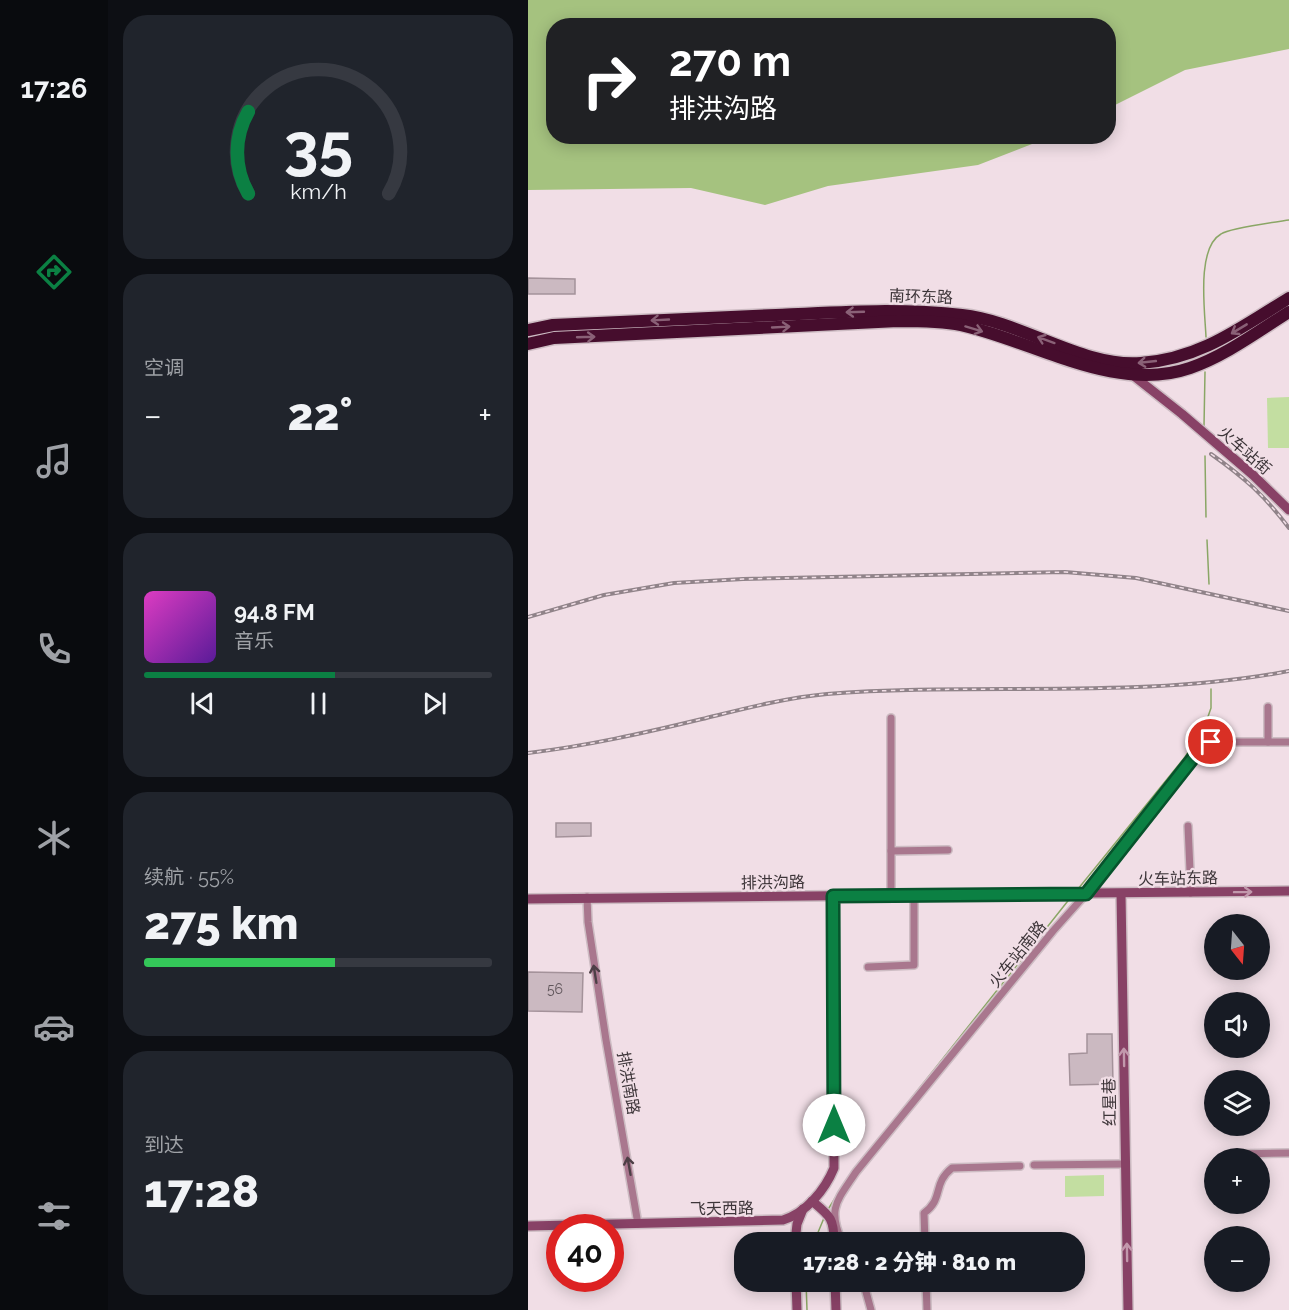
<!DOCTYPE html>
<html lang="zh">
<meta charset="utf-8">
<style>
:root{--surface:#171b24;--page:#20242c;--text:#f1f3f6;--muted:#9ea1a6;--line:#363941;--accent:#0b8043}
body{margin:0;font-family:Raleway,"Noto Sans SC",sans-serif;background:var(--page);color:var(--text);height:100vh;display:flex;flex-direction:column;font-size:22px;white-space:nowrap}
*{box-sizing:border-box;margin:0}
p{font-size:20px;color:var(--muted)}
.icon{flex:none;width:33px;height:33px;fill:none;stroke:currentColor;stroke-width:2;stroke-linecap:round;stroke-linejoin:round}
.map{position:relative;flex:1;overflow:hidden}
.sheet{display:flex;flex-direction:column;gap:15px;padding:15px;background:#0d0f14;width:420px}
.sheet>*{flex:none}
.top-card{position:absolute;left:18px;top:18px;width:570px;height:126px;border-radius:24px;box-shadow:0 3px 15px #0003;background:#202124;color:#fff;overflow:hidden}
.needle{width:39px;rotate:163deg}
.tools{position:absolute;left:676px;top:914px;display:grid;gap:12px}
.tools a{display:grid;place-items:center;width:66px;height:66px;border-radius:50%;background:var(--surface);box-shadow:0 3px 15px #0003;font-size:30px}
.speed{position:absolute;left:18px;top:1214px;display:flex;gap:12px;font-size:30px;font-weight:700;text-align:center}
.speed>*{display:grid;place-content:center;width:78px;height:78px;border-radius:50%;background:var(--surface);box-shadow:0 3px 15px #0003;line-height:1}
.speed .limit{border:9px solid #d22;background:#fff;color:#111}
.pin{position:absolute;display:grid;place-items:center;width:51px;height:51px;color:#fff;margin:-26px;border:3px solid #fff;border-radius:50%;box-shadow:0 2px 6px #0007}
.me{position:absolute;width:66px;margin:-33px;rotate:0deg;stroke-linejoin:round;filter:drop-shadow(0 0 4px #0008)}
.turn{display:flex;align-items:center;gap:21px;height:126px;padding:0 24px;font-size:27px}
.turn .icon{width:78px;height:78px;stroke-width:2.5}
.turn b{display:block;font-size:42px;line-height:51px}
.big{font-size:45px;font-weight:800;line-height:1.1}
.sheet .widget{flex:1;display:flex;flex-direction:column;justify-content:center;gap:9px;min-width:0;padding:0 21px;border-radius:24px;background:var(--page)}
.sheet .dial{align-items:center;gap:0}
.dial svg{height:156px;overflow:visible;fill:none;stroke:var(--line);stroke-width:7;stroke-linecap:round;text-anchor:middle}
.dial text{fill:var(--text);stroke:none}
.song{display:flex;align-items:center;gap:18px}
.cover{width:72px;height:72px;border-radius:9px;background:linear-gradient(135deg,hsl(310 70% 55%),hsl(270 70% 35%))}
.played{height:6px;border-radius:3px;background:linear-gradient(90deg,var(--accent) 55%,var(--line) 55%)}
.keys{display:flex;justify-content:space-around;direction:ltr}
.heat{display:flex;justify-content:space-between;align-items:center;font-size:33px;direction:ltr}
.charge{height:9px;border-radius:4px;background:linear-gradient(90deg,#34c759 55%,var(--line) 0)}
.trip{position:absolute;left:206px;top:1232px;width:351px;height:60px;border-radius:24px;background:var(--surface);box-shadow:0 3px 15px #0003;font-weight:800;line-height:60px;text-align:center}
main{display:flex;flex:1;min-height:0}
.tabs{display:flex;flex-direction:column;width:108px;justify-content:space-around;align-items:center;background:#090b0e;color:var(--muted)}
.tabs .icon{width:42px;height:42px}
.tabs .on{color:var(--accent)}
.tabs b{font-size:27px;color:var(--text)}
.map>svg:first-child{display:block}
.green{fill:#c3dea1}
.forest{fill:#a5c27f}
.lines{fill:none;stroke-linecap:round;stroke-linejoin:round}
.stream{stroke:#8aa665;stroke-width:1.5}
.building{fill:#cbb9c1;stroke:#a4929a;stroke-width:1.5}
.street-casing{stroke:#cdbcc3;stroke-width:10}
.secondary-casing{stroke:#cdbcc3;stroke-width:12}
.highway-casing{stroke:#cdbcc3;stroke-width:15}
.street{stroke:#a9778e;stroke-width:7}
.secondary{stroke:#884266;stroke-width:9}
.highway{stroke:#460d2d;stroke-width:12}
.rail-casing{stroke:#908389;stroke-width:4}
.rail{stroke:#f1dee6;stroke-width:1.5;stroke-dasharray:4.5;stroke-linecap:butt}
.oneway{stroke:#8a6177}
.oneway2{stroke:#c298ac}
.oneway3{stroke:#4d3f46}
.route-casing{stroke:#07532c;stroke-width:15}
.route{stroke:#0b8043;stroke-width:10}
.labels{text-anchor:middle;stroke-width:4.5;stroke-linejoin:round;paint-order:stroke}
.number-label{font-size:14px;fill:#60565b}
.street-label{font-size:16px;fill:#3d3539;stroke:#f1dee6}
</style>
<main>
<nav class="tabs">
<b>17:26</b>
<svg class="icon on" aria-label="directions" viewBox="0 0 24 24"><path d="M12 3l9 9-9 9-9-9zM9 14v-3h6M13 9l2 2-2 2"/></svg>
<svg class="icon" aria-label="music" viewBox="0 0 24 24"><path d="M9 18V5l10-2v13"/><circle cx="6" cy="18" r="3"/><circle cx="16" cy="16" r="3"/></svg>
<svg class="icon" aria-label="phone" viewBox="0 0 24 24"><path d="M5 4h4l2 5-3 2q2 4 5 5l2-3 5 2v4C11 20 4 13 5 4z"/></svg>
<svg class="icon" aria-label="climate" viewBox="0 0 24 24"><path d="M12 3v18M4 7l16 10M4 17L20 7"/></svg>
<svg class="icon" aria-label="car" viewBox="0 0 24 24"><path d="M5 17H2v-5l4-1 3-4h7l3 4 3 1v5h-3M9 17h6M6 11h13"/><circle cx="7" cy="17" r="2"/><circle cx="17" cy="17" r="2"/></svg>
<svg class="icon" aria-label="filters" viewBox="0 0 24 24"><path d="M4 7h16M4 17h16"/><circle cx="9" cy="7" r="2"/><circle cx="15" cy="17" r="2"/></svg>
</nav>
<section class="sheet">
<div class="widget dial"><svg viewBox="0 0 100 80">
<path d="M14 69A42 42 0 1 1 86 69"/>
<path d="M14 69A42 42 0 0 1 14 27" stroke="#0b8043"/>
<text x="50" y="56" font-size="32" font-weight="700">35</text>
<text x="50" y="72" font-size="11">km/h</text>
</svg></div>
<div class="widget"><p>空调</p>
<div class="heat"><a>−</a><b class="big">22°</b><a>+</a></div>
</div>
<div class="widget">
<div class="song"><i class="cover"></i><div><b>94.8 FM</b><p>音乐</p></div></div>
<div class="played"></div>
<div class="keys"><svg class="icon" aria-label="previous" viewBox="0 0 24 24"><path d="M18 5L8 12l10 7zM5 5v14"/></svg><svg class="icon" aria-label="pause" viewBox="0 0 24 24"><path d="M8 5v14M16 5v14"/></svg><svg class="icon" aria-label="next" viewBox="0 0 24 24"><path d="M6 5l10 7-10 7zM19 5v14"/></svg></div>
</div>
<div class="widget"><p>续航 · 55%</p><b class="big">275 km</b><div class="charge"></div></div>
<div class="widget"><p>到达</p><b class="big">17:28</b></div>
</section>
<div class="map">
<svg width="761" height="1310" viewBox="0 0 761 1310">
<rect width="100%" height="100%" fill="#f1dee6"/>
<g class="green">
<polygon points="761,397 761,448 740,448 739,398"/>
<polygon points="576,1175 576,1196 537,1197 537,1176"/>
</g>
<polygon class="forest" points="0,0 761,0 761,49 657,70 581,108 580,26 26,26 26,136 522,137 450,165 300,186 237,205 163,188 0,190"/>
<g class="lines">
<g class="stream">
<path d="M678,337C677,312 668,248 693,234C702,228 748,222 761,220"/>
<polyline points="676,426 677,372"/>
<polyline points="677,456 678,517"/>
<polyline points="679,540 681,584"/>
<polyline points="550,889 657,757 676,728 683,708 683,689"/>
<polyline points="363,1124 543,897"/>
<polyline points="299,1211 314,1187"/>
<polyline points="286,1242 296,1218"/>
<polyline points="278,1281 279,1310"/>
</g>
</g>
<g class="building">
<polygon points="0,278 47,279 47,294 0,294"/>
<polygon points="28,823 63,823 63,836 28,837"/>
<polygon points="0,972 55,973 54,1012 0,1011"/>
<polygon points="559,1034 584,1034 585,1084 542,1085 541,1054 559,1053"/>
</g>
<g class="lines">
<defs>
<g id="street">
<polyline points="740,707 740,742"/>
<polyline points="363,718 363,896"/>
<polyline points="660,826 663,893"/>
<polyline points="363,851 420,850"/>
<polyline points="59,897 60,922 78,1040 110,1224"/>
<polyline points="340,967 386,965 386,895"/>
<polyline points="709,1154 761,1153"/>
<polyline points="506,1165 597,1164"/>
<path d="M314,1242C299,1208 309,1201 328,1172L525,931L558,894L673,748L683,742H761"/>
<path d="M397,1242L396,1213C416,1199 404,1184 424,1168L492,1166"/>
<polyline points="335,1281 343,1310"/>
<polyline points="398,1281 399,1310"/>
</g>
<g id="secondary">
<polyline points="602,373 654,414 725,475 761,510"/>
<polyline points="593,894 600,1310"/>
<polyline points="0,899 761,891"/>
<path d="M284,1201C302,1216 306,1218 306,1242"/>
<path d="M0,1226L255,1220C278,1213 297,1190 306,1168L305,896"/>
<polyline points="267,1242 269,1224 275,1209"/>
<polyline points="268,1281 269,1310"/>
<polyline points="307,1281 308,1310"/>
</g>
<g id="highway">
<path d="M0,330L25,325C99,322 173,318 248,315C310,312 372,308 434,315C493,321 555,368 613,363C672,359 712,328 761,298"/>
<path d="M0,344L26,338L370,321C391,321 413,321 433,325C506,341 587,394 662,368C697,356 729,332 761,312"/>
</g>
</defs>
<use href="#street" class="street-casing"/>
<use href="#secondary" class="secondary-casing"/>
<use href="#highway" class="highway-casing"/>
<use href="#street" class="street"/>
<use href="#secondary" class="secondary"/>
<use href="#highway" class="highway"/>
<defs>
<g id="rail">
<path d="M683,454C717,478 736,495 761,528"/>
<polyline points="0,617 76,595 146,583 215,579 537,572 608,578 761,611"/>
<path d="M0,753C59,746 116,733 174,719C215,709 256,698 299,694C451,682 611,700 761,671"/>
</g>
</defs>
<use href="#rail" class="rail-casing"/>
<use href="#rail" class="rail"/>
</g>
<defs><path id="oneway-shaft" d="M-6 0H5M1.5-3L5.5 0L1.5 3" fill="none" stroke-width="1.6" stroke-linecap="round" stroke-linejoin="round" transform="scale(1.5)"/></defs>
<g class="oneway">
<use href="#oneway-shaft" transform="translate(327 312) rotate(178)"/>
<use href="#oneway-shaft" transform="translate(132 320) rotate(177)"/>
<use href="#oneway-shaft" transform="translate(253 327) rotate(-3)"/>
<use href="#oneway-shaft" transform="translate(446 329) rotate(17)"/>
<use href="#oneway-shaft" transform="translate(711 329) rotate(149)"/>
<use href="#oneway-shaft" transform="translate(58 337) rotate(-2)"/>
<use href="#oneway-shaft" transform="translate(518 340) rotate(-160)"/>
<use href="#oneway-shaft" transform="translate(619 362) rotate(174)"/>
</g>
<g class="oneway2">
<use href="#oneway-shaft" transform="translate(715 892) rotate(-1)"/>
<use href="#oneway-shaft" transform="translate(596 1057) rotate(-91)"/>
<use href="#oneway-shaft" transform="translate(599 1252) rotate(-91)"/>
</g>
<g class="oneway3">
<use href="#oneway-shaft" transform="translate(67 974) rotate(-99)"/>
<use href="#oneway-shaft" transform="translate(101 1166) rotate(-100)"/>
</g>
<g class="lines">
<defs>
<polyline id="route" points="306,1125 305,896 558,894 673,748 683,742"/>
</defs>
<use href="#route" class="route-casing"/>
<use href="#route" class="route"/>
</g>
<g class="labels">
<g class="number-label">
<text x="27" y="994">56</text>
</g>
<g class="street-label">
<text transform="translate(393 296) rotate(2)" y="6">南环东路</text>
<text transform="translate(717 450) rotate(41)" y="6">火车站街</text>
<text transform="translate(650 878) rotate(-1)" y="6">火车站东路</text>
<text transform="translate(245 882) rotate(-1)" y="6">排洪沟路</text>
<text transform="translate(489 954) rotate(-51)" y="6">火车站南路</text>
<text transform="translate(101 1083) rotate(80)" y="6">排洪南路</text>
<text transform="translate(581 1102) rotate(-91)" y="6">红星巷</text>
<text transform="translate(194 1208) rotate(-1)" y="6">飞天西路</text>
</g>
</g>
</svg>
<div class="tools">
<a><svg class="needle" viewBox="-14 -14 28 28"><path d="M0-13l5 13h-10z" fill="#e53935"/><path d="M0 13l5-13h-10z" fill="#9ea1a6"/></svg></a>
<a><svg class="icon" aria-label="sound" viewBox="0 0 24 24"><path d="M4 9h4l5-4v14l-5-4H4zM17 9q2 3 0 6"/></svg></a>
<a><svg class="icon" aria-label="layers" viewBox="0 0 24 24"><path d="M12 4l9 5-9 5-9-5zM3 14l9 5 9-5"/></svg></a>
<a>+</a>
<a>−</a>
</div>
<div class="speed"><div class="limit">40</div></div>
<div class="pin" style="left:683px;top:742px;background:#d93025"><svg class="icon" aria-label="arrive" viewBox="0 0 24 24"><path d="M6 21V4h12l-3 4 3 4H6"/></svg></div>
<svg class="me" style="left:306px;top:1125px" viewBox="-20 -20 40 40"><circle r="19" fill="#fff"/><path d="M0-13L10 11 0 6-10 11z" fill="#0b8043"/></svg>
<div class="trip">17:28 · 2 分钟 · 810 m</div>
<div class="top-card">
<div class="turn"><svg class="icon" aria-label="right" viewBox="0 0 24 24"><path d="M7 20v-9h11M14 6l5 5-5 5"/></svg><div><b>270 m</b>排洪沟路</div></div>
</div>
</div>
</main>
